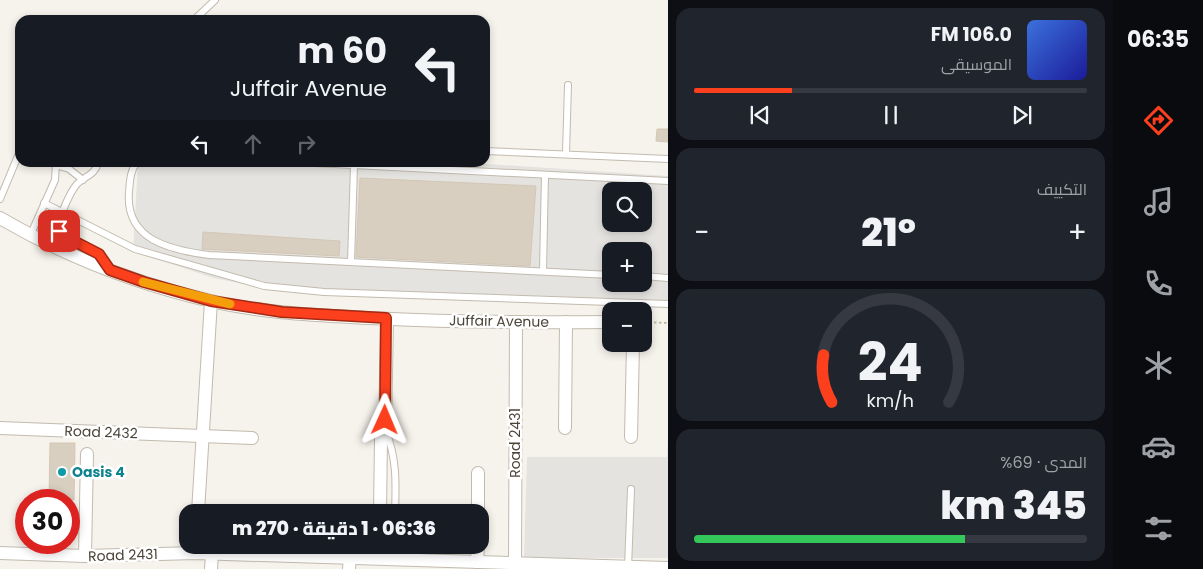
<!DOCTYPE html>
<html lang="ar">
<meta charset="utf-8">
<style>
:root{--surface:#171b24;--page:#20242c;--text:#f1f3f6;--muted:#9ea1a6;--line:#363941;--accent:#fc3f1d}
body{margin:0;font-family:Poppins,Cairo,sans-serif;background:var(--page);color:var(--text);direction:rtl;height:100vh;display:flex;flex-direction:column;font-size:19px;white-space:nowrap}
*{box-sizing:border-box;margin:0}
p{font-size:16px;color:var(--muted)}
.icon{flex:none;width:28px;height:28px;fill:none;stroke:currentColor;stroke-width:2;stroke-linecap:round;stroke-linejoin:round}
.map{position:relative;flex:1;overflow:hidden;direction:ltr}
.panel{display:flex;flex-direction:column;gap:8px;padding:8px;background:#0d0f14;width:445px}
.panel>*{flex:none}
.guide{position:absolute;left:15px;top:15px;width:475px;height:152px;border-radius:15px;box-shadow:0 2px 8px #0003;direction:rtl;background:#171b24;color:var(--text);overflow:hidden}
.buttons{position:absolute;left:602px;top:182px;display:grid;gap:10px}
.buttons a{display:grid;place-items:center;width:50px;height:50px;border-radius:10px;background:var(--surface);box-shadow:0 2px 8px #0003;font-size:25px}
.speed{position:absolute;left:15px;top:489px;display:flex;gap:10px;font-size:25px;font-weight:700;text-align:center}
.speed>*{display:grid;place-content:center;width:65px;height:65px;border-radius:50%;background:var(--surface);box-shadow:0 2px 8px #0003;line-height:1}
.speed .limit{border:8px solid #d22;background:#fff;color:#111}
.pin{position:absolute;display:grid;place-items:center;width:42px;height:42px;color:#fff;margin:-21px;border-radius:10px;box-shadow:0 2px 8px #0006}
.me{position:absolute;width:55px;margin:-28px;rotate:1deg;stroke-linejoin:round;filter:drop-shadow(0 0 4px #0008)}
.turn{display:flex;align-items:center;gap:18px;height:105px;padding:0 20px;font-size:22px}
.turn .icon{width:65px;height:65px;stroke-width:2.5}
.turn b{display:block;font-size:35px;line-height:42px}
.lanes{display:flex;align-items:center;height:48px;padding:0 20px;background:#0003;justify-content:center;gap:25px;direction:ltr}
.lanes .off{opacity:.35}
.big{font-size:38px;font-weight:800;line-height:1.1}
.panel .tile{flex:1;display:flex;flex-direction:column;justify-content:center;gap:8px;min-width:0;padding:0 18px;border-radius:15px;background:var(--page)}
.panel .dial{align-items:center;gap:0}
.dial svg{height:130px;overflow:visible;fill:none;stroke:var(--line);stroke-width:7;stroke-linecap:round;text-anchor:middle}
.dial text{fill:var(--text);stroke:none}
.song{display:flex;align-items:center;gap:15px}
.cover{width:60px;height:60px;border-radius:8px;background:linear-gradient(135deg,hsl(220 70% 55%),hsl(240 70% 35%))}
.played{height:5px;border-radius:2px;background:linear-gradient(90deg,var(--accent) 25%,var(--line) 25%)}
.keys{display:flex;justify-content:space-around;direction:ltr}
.heat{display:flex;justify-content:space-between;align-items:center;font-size:28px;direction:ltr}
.charge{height:8px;border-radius:4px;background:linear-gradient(90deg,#34c759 69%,var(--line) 0)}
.trip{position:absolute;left:179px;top:504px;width:310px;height:50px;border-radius:15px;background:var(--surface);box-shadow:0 2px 8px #0003;font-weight:800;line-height:50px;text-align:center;direction:rtl}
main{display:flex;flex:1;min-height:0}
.dock{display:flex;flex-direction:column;width:90px;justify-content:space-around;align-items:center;background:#090b0e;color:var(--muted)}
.dock .icon{width:35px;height:35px}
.dock .selected{color:var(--accent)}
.dock b{font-size:22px;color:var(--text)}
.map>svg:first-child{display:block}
.parking{fill:#e5e3e0;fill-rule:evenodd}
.building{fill:#d8cfc1;stroke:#d3c7b4}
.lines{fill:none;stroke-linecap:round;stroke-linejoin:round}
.service-casing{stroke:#c2bbae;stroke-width:8}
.minor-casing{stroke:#c2bbae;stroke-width:14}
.path{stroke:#c4b79f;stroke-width:2;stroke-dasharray:2.5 2.5;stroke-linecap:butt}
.service{stroke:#fff;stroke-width:6}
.minor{stroke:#fff;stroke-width:12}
.route-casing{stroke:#a42913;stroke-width:12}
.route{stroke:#fc3f1d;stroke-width:9}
.slow{stroke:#f59e0b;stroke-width:9}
.culture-dot{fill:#0f9aa8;stroke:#fff;stroke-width:2}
.labels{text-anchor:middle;stroke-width:5;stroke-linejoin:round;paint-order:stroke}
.street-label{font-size:14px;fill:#4b4439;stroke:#fff}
.culture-label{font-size:14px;font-weight:bold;fill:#0d838f;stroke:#fff;text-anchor:start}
</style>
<main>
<nav class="dock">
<b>06:35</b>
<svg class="icon selected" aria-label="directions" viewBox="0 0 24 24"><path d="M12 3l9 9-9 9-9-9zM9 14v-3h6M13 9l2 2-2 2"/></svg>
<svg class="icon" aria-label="music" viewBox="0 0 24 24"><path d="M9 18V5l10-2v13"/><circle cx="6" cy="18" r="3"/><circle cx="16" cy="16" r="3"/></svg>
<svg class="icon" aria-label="phone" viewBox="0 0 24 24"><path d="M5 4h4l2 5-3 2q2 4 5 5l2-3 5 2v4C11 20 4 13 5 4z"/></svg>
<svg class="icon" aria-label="climate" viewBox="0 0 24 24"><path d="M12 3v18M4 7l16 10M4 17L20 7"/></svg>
<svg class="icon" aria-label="car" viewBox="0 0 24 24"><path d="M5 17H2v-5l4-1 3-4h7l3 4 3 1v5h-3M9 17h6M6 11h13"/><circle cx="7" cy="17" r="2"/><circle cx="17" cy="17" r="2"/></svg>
<svg class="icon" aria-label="filters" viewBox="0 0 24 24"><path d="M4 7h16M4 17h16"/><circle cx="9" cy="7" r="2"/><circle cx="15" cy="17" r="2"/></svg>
</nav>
<section class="panel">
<div class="tile">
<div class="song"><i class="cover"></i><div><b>106.0 FM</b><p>الموسيقى</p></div></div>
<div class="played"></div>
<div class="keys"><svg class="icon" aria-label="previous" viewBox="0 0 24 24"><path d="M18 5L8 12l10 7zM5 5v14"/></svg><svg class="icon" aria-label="pause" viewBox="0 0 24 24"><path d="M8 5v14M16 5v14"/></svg><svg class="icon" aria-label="next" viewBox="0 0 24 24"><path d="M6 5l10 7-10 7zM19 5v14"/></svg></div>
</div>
<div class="tile"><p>التكييف</p>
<div class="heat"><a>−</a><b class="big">21°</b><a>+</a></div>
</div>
<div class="tile dial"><svg viewBox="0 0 100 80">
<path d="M14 69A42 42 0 1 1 86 69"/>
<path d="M14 69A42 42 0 0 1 9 40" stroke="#fc3f1d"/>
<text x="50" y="56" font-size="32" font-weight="700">24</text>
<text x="50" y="72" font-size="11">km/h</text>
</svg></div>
<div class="tile"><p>المدى · 69%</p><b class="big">345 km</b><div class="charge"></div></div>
</section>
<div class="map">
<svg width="668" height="569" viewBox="0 0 668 569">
<rect width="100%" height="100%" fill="#f6f3ec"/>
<g class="parking">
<path d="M458,162L668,176V307L271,289L213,278L133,251L138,163ZM611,191H644V224H611ZM611,251H644V284H611Z"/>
<polygon points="668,435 668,558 524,558 527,457 667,457"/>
</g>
<g class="building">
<polygon points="657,129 668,129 668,142 656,141"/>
<polygon points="360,178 536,186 530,266 356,257"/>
<polygon points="203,232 340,241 339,256 202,249"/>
<polygon points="50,443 75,443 74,500 49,500"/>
</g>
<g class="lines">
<defs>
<g id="service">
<polyline points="194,20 215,0"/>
<polyline points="485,151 668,159"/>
<polyline points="566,153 568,85"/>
<path d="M99,162C93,177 86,175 77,184C68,194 63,212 57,224C62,247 100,244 110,269"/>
<path d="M137,162C130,171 130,181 129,192C125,240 170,250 209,255L611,275"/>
<polyline points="295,162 668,181"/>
<polyline points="56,165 69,169 83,180"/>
<polyline points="0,199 20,151"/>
<polyline points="44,203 135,249 264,286 324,292 668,304"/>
<polyline points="30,236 55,180 56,162"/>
<polyline points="351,262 354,166"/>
<polyline points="543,271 545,175"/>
<polyline points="644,276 668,278"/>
<path d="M386,432C397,458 396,485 395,512"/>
<polyline points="395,545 395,558"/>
<polyline points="628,568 631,489"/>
</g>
<g id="minor">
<path d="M0,218C65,256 137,284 211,301C262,313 316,315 369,318C450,322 530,323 611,322"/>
<polyline points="0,428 252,438"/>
<polyline points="565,428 566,322"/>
<polyline points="631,437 633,344"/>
<polyline points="198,512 211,301"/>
<polyline points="380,512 381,439 385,431 387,319"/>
<polyline points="478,512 478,473"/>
<polyline points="0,553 85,556 196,553 668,568"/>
<polyline points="85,556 87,454"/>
<polyline points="477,562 478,545"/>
<polyline points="515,563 516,323"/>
<polyline points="211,569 212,553"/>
<polyline points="349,569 351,545"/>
</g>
</defs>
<use href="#service" class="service-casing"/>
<use href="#minor" class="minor-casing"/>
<polyline class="path" points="644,322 668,323"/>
<use href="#service" class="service"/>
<use href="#minor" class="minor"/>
</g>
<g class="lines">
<defs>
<polyline id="route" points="59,231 64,236 99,254 110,270 144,282 211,301 282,312 386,318 385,420"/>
</defs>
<use href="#route" class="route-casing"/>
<use href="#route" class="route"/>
<polyline class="slow" points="143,282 230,304"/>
</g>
<circle class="culture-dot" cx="62" cy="472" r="5"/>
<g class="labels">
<g class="street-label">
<text transform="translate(499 321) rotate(1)" y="5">Juffair Avenue</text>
<text transform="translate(101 432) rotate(2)" y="5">Road 2432</text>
<text transform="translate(515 443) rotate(-90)" y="5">Road 2431</text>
<text transform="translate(123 555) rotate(-2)" y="5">Road 2431</text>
</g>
<g class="culture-label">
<text x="72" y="477">Oasis 4</text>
</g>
</g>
</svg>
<div class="buttons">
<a><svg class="icon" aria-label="search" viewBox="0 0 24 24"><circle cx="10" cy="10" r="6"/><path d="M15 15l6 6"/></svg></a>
<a>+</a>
<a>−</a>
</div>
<div class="speed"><div class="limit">30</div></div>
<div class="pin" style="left:59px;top:231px;background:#d93025"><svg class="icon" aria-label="arrive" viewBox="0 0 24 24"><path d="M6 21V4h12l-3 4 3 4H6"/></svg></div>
<svg class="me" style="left:385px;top:420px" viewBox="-20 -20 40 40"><path d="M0-17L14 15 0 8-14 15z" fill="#fc3f1d" stroke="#fff" stroke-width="4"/></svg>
<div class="trip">06:36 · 1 دقيقة · 270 m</div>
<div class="guide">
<div class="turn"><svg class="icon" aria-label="left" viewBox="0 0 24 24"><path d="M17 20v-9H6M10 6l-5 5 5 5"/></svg><div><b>60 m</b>Juffair Avenue</div></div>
<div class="lanes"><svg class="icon" aria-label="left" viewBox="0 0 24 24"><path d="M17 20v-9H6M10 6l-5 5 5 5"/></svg><svg class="icon off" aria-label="ahead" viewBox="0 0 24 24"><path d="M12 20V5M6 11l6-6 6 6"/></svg><svg class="icon off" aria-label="right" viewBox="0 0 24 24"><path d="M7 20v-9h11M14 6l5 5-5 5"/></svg></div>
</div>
</div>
</main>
